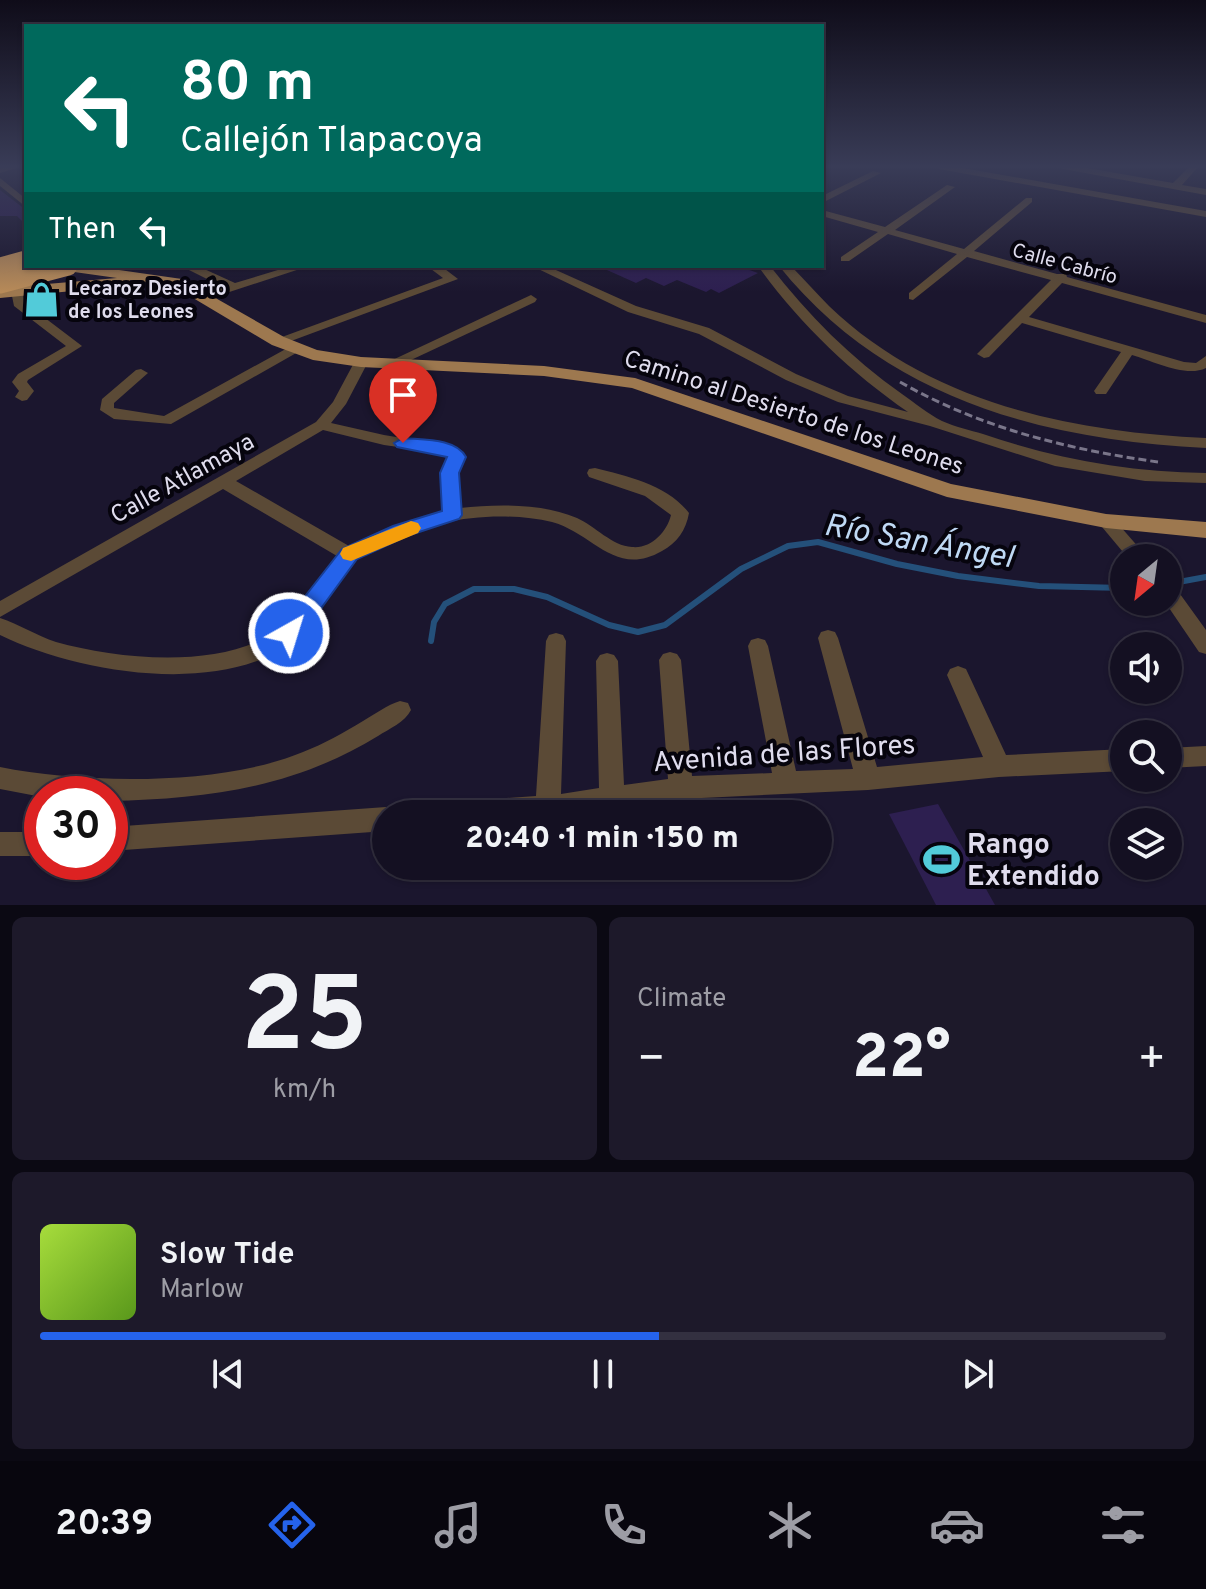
<!DOCTYPE html>
<meta charset="utf-8">
<style>
:root{--surface:#141022;--page:#1d192a;--text:#f1f3f6;--muted:#9d9da5;--line:#333040;--accent:#2563eb}
body{margin:0;font-family:Overpass,sans-serif;background:var(--page);color:var(--text);height:100vh;display:flex;flex-direction:column;font-size:30px;white-space:nowrap}
*{box-sizing:border-box;margin:0}
p{font-size:26px;color:var(--muted)}
.icon{flex:none;width:44px;height:44px;fill:none;stroke:currentColor;stroke-width:2;stroke-linecap:round;stroke-linejoin:round}
.map{position:relative;height:905px;overflow:hidden}
.panel{display:flex;flex-direction:column;gap:12px;padding:12px;background:#0b0913;flex:1}
.panel>*{flex:none}
.banner{position:absolute;left:24px;top:24px;width:800px;height:244px;border-radius:0px;box-shadow:0 2px 6px #0004,0 0 0 2px var(--line);background:#00695c;color:#fff;overflow:hidden}
.needle{width:52px;rotate:209deg}
.tools{position:absolute;left:1110px;top:544px;display:grid;gap:16px}
.tools a{display:grid;place-items:center;width:72px;height:72px;border-radius:50%;background:var(--surface);box-shadow:0 2px 6px #0004,0 0 0 2px var(--line);font-size:40px}
.speed{position:absolute;left:24px;top:776px;display:flex;gap:16px;font-size:40px;font-weight:700;text-align:center}
.speed>*{display:grid;place-content:center;width:104px;height:104px;border-radius:50%;background:var(--surface);box-shadow:0 2px 6px #0004,0 0 0 2px var(--line);line-height:1}
.speed .limit{border:12px solid #d22;background:#fff;color:#111}
.pin{position:absolute;display:grid;place-items:center;width:68px;height:68px;color:#fff;margin:-82px -34px;border-radius:50% 50% 50% 0;rotate:-45deg;box-shadow:0 0 8px #0007}
.pin .icon{rotate:45deg}
.me{position:absolute;width:88px;margin:-44px;rotate:39deg;stroke-linejoin:round;filter:drop-shadow(0 0 6px #0008)}
.turn{display:flex;align-items:center;gap:28px;height:168px;padding:0 24px;font-size:36px}
.turn .icon{width:104px;height:104px;stroke-width:2.5}
.turn b{display:block;font-size:56px;line-height:68px}
.then{display:flex;align-items:center;height:76px;padding:0 24px;background:#0003;gap:16px;font-size:30px}
.big{font-size:60px;font-weight:800;line-height:1.1}
.panel .widget{flex:1;display:flex;flex-direction:column;justify-content:center;gap:12px;min-width:0;padding:0 28px;border-radius:12px;background:var(--page)}
.panel .dial{align-items:center;gap:0}
.dial b{font-size:104px;line-height:1}
.song{display:flex;align-items:center;gap:24px}
.cover{width:96px;height:96px;border-radius:12px;background:linear-gradient(135deg,hsl(80 70% 55%),hsl(90 70% 35%))}
.played{height:8px;border-radius:4px;background:linear-gradient(90deg,var(--accent) 55%,var(--line) 55%)}
.keys{display:flex;justify-content:space-around;direction:ltr}
.heat{display:flex;justify-content:space-between;align-items:center;font-size:44px;direction:ltr}
.panel .tiles{flex:1;display:grid;gap:12px;grid-template-columns:1fr 1fr}
.widget:last-child{grid-column:span 2}
.trip{position:absolute;left:372px;top:800px;width:460px;height:80px;border-radius:40px;background:var(--surface);box-shadow:0 2px 6px #0004,0 0 0 2px var(--line);font-weight:800;line-height:80px;text-align:center}
.menu{display:flex;height:128px;justify-content:space-around;align-items:center;background:#08060e;color:var(--muted)}
.menu .icon{width:56px;height:56px}
.menu .active{color:var(--accent)}
.menu b{font-size:36px;color:var(--text)}
.map>svg:first-child{display:block}
.lines{fill:none;stroke-linecap:round;stroke-linejoin:round}
.stream{stroke:#24507a;stroke-width:6}
.building{fill:#2d1f50}
.path{stroke:#7a768a;stroke-width:3;stroke-dasharray:8 4;stroke-linecap:butt}
.minor{fill:#5b4a36;fill-rule:evenodd}
.major{fill:#9d784f;fill-rule:evenodd}
.highway-bridge{stroke:#b78a58;stroke-width:19}
.route{fill:#2563eb;stroke:#184099;stroke-width:2}
.slow{fill:#f59e0b}
.labels{text-anchor:middle;stroke-width:8;stroke-linejoin:round;paint-order:stroke}
.far-street-label{font-size:20px;fill:#dfdced;stroke:#06040d}
.far-poi-label{font-size:20px;font-weight:bold;fill:#dfdced;stroke:#06040d;text-anchor:start}
.street-label{font-size:24px;fill:#dfdced;stroke:#06040d}
.near-street-label{font-size:28px;fill:#dfdced;stroke:#06040d}
.near-poi-label{font-size:28px;font-weight:bold;fill:#dfdced;stroke:#06040d;text-anchor:start}
.near-water-label{font-size:32px;font-style:italic;fill:#bfd9f4;stroke:#06040d}
</style>
<div class="map">
<svg width="1206" height="905" viewBox="0 0 1206 905">
<rect width="100%" height="100%" fill="#1b162e"/>
<g class="lines">
<g class="stream">
<polyline points="1168,584 1206,577"/>
<polyline points="431,641 434,622 445,604 474,589 514,589 547,597 609,625 638,632 665,625 741,569 788,546 818,542 897,564 958,576 1039,586 1124,588"/>
</g>
</g>
<g class="building">
<polygon points="0,190 26,210 26,225 17,216 0,216"/>
<polygon points="598,266 738,266 758,273 719,293 711,289 706,292 677,280 664,286 646,278 636,283"/>
<polygon points="938,804 995,905 936,905 889,814"/>
</g>
<g class="lines">
<path class="path" d="M900,382C981,428 1066,449 1158,462"/>
<g class="minor">
<polygon points="8,166 23,166 0,173 0,167"/>
<polygon points="935,166 952,166 1206,211 1206,217 939,169"/>
<polygon points="1059,166 1076,166 1173,183 1190,166 1199,166 1182,185 1206,189 1206,195 1063,169"/>
<polygon points="873,171 881,173 822,203 822,196"/>
<polygon points="0,178 26,199 26,207 0,186"/>
<path d="M947,185L955,187L895,230L964,249L1026,198H1032V202L974,251L1057,274H1066L1067,277L1206,315V323L1062,283L1029,317L1184,362L1196,363L1206,356V368C1186,378 1153,361 1132,355L1106,394H1096L1094,391L1121,352L1022,323L989,357L984,358L977,354L1051,280L967,257L913,300L909,299V293L957,254L888,234L849,261H841V257L878,232L822,216V210L885,227Z"/>
<polygon points="189,266 203,266 202,268 235,283 291,266 309,266 205,300 201,299 201,293 223,287 189,270"/>
<polygon points="427,266 441,266 458,279 283,344 273,344 271,341 443,278"/>
<path d="M532,266H547L636,306L709,328L796,374L848,396L908,412C850,372 799,323 758,266H770C808,315 851,358 902,394C915,403 928,414 942,421C955,427 970,430 983,434C1056,459 1129,472 1206,473V483L1145,481L1055,466L930,426L838,402L786,380L699,334L628,312Z"/>
<path d="M779,266H791C804,279 816,293 829,306C930,403 1071,432 1206,438V448C1043,440 886,399 779,266Z"/>
<polygon points="17,287 23,291 24,302 82,346 28,380 27,382 34,391 27,400 22,401 15,397 19,391 12,382 18,374 66,346 14,306 11,291"/>
<polygon points="531,295 537,299 535,302 396,367 386,367 384,364"/>
<polygon points="293,345 300,349 298,352 171,424 114,419 100,410 102,399 136,370 141,369 148,373 114,403 114,408 164,416"/>
<path d="M361,358L368,362L346,404L331,423L384,435L451,446L461,451L465,457L458,473L460,508C497,504 542,503 577,518C595,526 612,546 632,547C651,549 667,532 671,515L645,496L589,477L587,473L589,469L595,468C627,476 668,485 689,513C686,530 677,543 662,551C615,578 593,533 552,522C519,514 476,515 443,523C420,528 371,543 354,560C332,583 322,618 297,639C223,698 78,673 0,635V618C19,624 37,636 56,642C121,660 225,670 281,628C305,611 321,579 337,556L223,489L0,617V601L316,422L333,402L356,359ZM323,430L384,445L441,453L449,457L442,473L443,511L392,526L349,546L236,481Z"/>
<polygon points="1106,515 1112,517 1148,558 1128,558 1097,521 1100,517"/>
<polygon points="1168,585 1175,587 1206,630 1206,654 1199,652 1165,602 1168,602"/>
<polygon points="828,630 835,632 838,638 877,767 983,757 947,675 950,669 958,666 966,669 1006,755 1124,749 1124,771 999,777 868,790 681,799 612,811 579,814 436,814 440,806 449,802 536,796 546,641 549,635 556,633 563,635 566,641 561,794 599,788 596,661 600,655 607,653 614,655 618,661 624,785 668,779 659,660 663,654 670,652 677,654 681,660 692,776 772,773 748,646 751,640 758,638 765,640 768,646 796,771 853,769 818,638 821,632"/>
<path d="M400,701L408,703L411,710C405,722 389,729 378,736C293,788 207,799 110,801V794H42V797L0,789V767C85,784 222,786 303,752C324,744 343,733 363,721C375,714 387,705 400,701Z"/>
<polygon points="1206,746 1206,766 1168,768 1168,748"/>
<polygon points="386,807 395,811 396,814 386,814 386,831 110,851 110,827"/>
<rect x="0" y="832" width="42" height="24"/>
</g>
<polygon class="major" points="53,266 91,266 182,279 284,337 317,350 361,357 544,366 635,378 951,484 1106,514 1206,522 1206,538 1106,528 947,497 632,388 544,376 361,367 313,360 272,345 173,286 130,280 129,285 124,286 0,298 0,288 117,278 60,270"/>
<g class="highway-bridge">
<polyline points="0,267 26,260"/>
<polyline points="0,284 68,266"/>
</g>
</g>
<linearGradient id="sky" x2="0" y2="1"><stop stop-color="#0f0c19"/><stop offset="0.57" stop-color="#393c57"/><stop offset="1" stop-color="#393c57" stop-opacity="0"/></linearGradient>
<rect width="1206" height="292" fill="url(#sky)"/>
<path class="route" d="M403,438C423,440 456,438 466,457L459,473L462,515L459,519L407,536L357,559L298,640L289,642L281,640L278,633L281,627L342,549L393,526L442,511L440,473L447,457L397,447L394,443Z"/>
<polygon class="slow" points="411,521 418,523 421,528 418,533 351,561 343,559 340,554 343,548"/>
<defs>
<symbol id="shop-bare" viewBox="-9 -9 18 18"><path d="M-5-2.5h2.3a2.7 3.5 0 0 1 5.4 0H5L5.5 6h-11ZM-1.5-2.5h3a1.5 2.3 0 0 0-3 0Z" fill="#52cbd9" stroke="#06040d" stroke-width="2.5" paint-order="stroke"/></symbol>
<symbol id="stadium-bare" viewBox="-9 -9 18 18"><path d="M0-5a6.5 5 0 1 0 0 10a6.5 5 0 1 0 0-10ZM-3.5-1.8h7v3.6h-7Z" fill="#52cbd9" stroke="#06040d" stroke-width="2.5" paint-order="stroke"/></symbol>
</defs>
<g fill-rule="evenodd">
<use href="#shop-bare" x="16" y="274" width="51" height="51"/>
<use href="#stadium-bare" x="916" y="834" width="51" height="51"/>
</g>
<g class="labels">
<g class="far-street-label">
<text transform="translate(1065 263) rotate(15)" y="7">Calle Cabrío</text>
</g>
<g class="far-poi-label">
<text x="68" y="295">Lecaroz Desierto<tspan x="68" dy="23">de los Leones</tspan></text>
</g>
<g class="street-label">
<text transform="translate(794 412) rotate(18)" y="8">Camino al Desierto de los Leones</text>
<text transform="translate(182 478) rotate(-29)" y="8">Calle Atlamaya</text>
</g>
<g class="near-street-label">
<text transform="translate(784 752) rotate(-4)" y="10">Avenida de las Flores</text>
</g>
<g class="near-poi-label">
<text x="967" y="853">Rango<tspan x="967" dy="32">Extendido</tspan></text>
</g>
<g class="near-water-label">
<text transform="translate(919 540) rotate(10)" y="11">Río San Ángel</text>
</g>
</g>
</svg>
<div class="tools">
<a><svg class="needle" viewBox="-14 -14 28 28"><path d="M0-13l5 13h-10z" fill="#e53935"/><path d="M0 13l5-13h-10z" fill="#9d9da5"/></svg></a>
<a><svg class="icon" aria-label="sound" viewBox="0 0 24 24"><path d="M4 9h4l5-4v14l-5-4H4zM17 9q2 3 0 6"/></svg></a>
<a><svg class="icon" aria-label="search" viewBox="0 0 24 24"><circle cx="10" cy="10" r="6"/><path d="M15 15l6 6"/></svg></a>
<a><svg class="icon" aria-label="layers" viewBox="0 0 24 24"><path d="M12 4l9 5-9 5-9-5zM3 14l9 5 9-5"/></svg></a>
</div>
<div class="speed"><div class="limit">30</div></div>
<div class="pin" style="left:403px;top:443px;background:#d93025"><svg class="icon" aria-label="arrive" viewBox="0 0 24 24"><path d="M6 21V4h12l-3 4 3 4H6"/></svg></div>
<svg class="me" style="left:289px;top:633px" viewBox="-20 -20 40 40"><circle r="17" fill="#2563eb" stroke="#fff" stroke-width="3"/><path d="M0-11L8 9 0 5-8 9z" fill="#fff"/></svg>
<div class="trip">20:40 · 1 min · 150 m</div>
<div class="banner">
<div class="turn"><svg class="icon" aria-label="left" viewBox="0 0 24 24"><path d="M17 20v-9H6M10 6l-5 5 5 5"/></svg><div><b>80 m</b>Callejón Tlapacoya</div></div>
<div class="then">Then<svg class="icon" aria-label="left" viewBox="0 0 24 24"><path d="M17 20v-9H6M10 6l-5 5 5 5"/></svg></div>
</div>
</div>
<section class="panel">
<div class="tiles">
<div class="widget dial"><b>25</b><p>km/h</p></div>
<div class="widget"><p>Climate</p>
<div class="heat"><a>−</a><b class="big">22°</b><a>+</a></div>
</div>
<div class="widget">
<div class="song"><i class="cover"></i><div><b>Slow Tide</b><p>Marlow</p></div></div>
<div class="played"></div>
<div class="keys"><svg class="icon" aria-label="previous" viewBox="0 0 24 24"><path d="M18 5L8 12l10 7zM5 5v14"/></svg><svg class="icon" aria-label="pause" viewBox="0 0 24 24"><path d="M8 5v14M16 5v14"/></svg><svg class="icon" aria-label="next" viewBox="0 0 24 24"><path d="M6 5l10 7-10 7zM19 5v14"/></svg></div>
</div>
</div>
</section>
<nav class="menu">
<b>20:39</b>
<svg class="icon active" aria-label="directions" viewBox="0 0 24 24"><path d="M12 3l9 9-9 9-9-9zM9 14v-3h6M13 9l2 2-2 2"/></svg>
<svg class="icon" aria-label="music" viewBox="0 0 24 24"><path d="M9 18V5l10-2v13"/><circle cx="6" cy="18" r="3"/><circle cx="16" cy="16" r="3"/></svg>
<svg class="icon" aria-label="phone" viewBox="0 0 24 24"><path d="M5 4h4l2 5-3 2q2 4 5 5l2-3 5 2v4C11 20 4 13 5 4z"/></svg>
<svg class="icon" aria-label="climate" viewBox="0 0 24 24"><path d="M12 3v18M4 7l16 10M4 17L20 7"/></svg>
<svg class="icon" aria-label="car" viewBox="0 0 24 24"><path d="M5 17H2v-5l4-1 3-4h7l3 4 3 1v5h-3M9 17h6M6 11h13"/><circle cx="7" cy="17" r="2"/><circle cx="17" cy="17" r="2"/></svg>
<svg class="icon" aria-label="filters" viewBox="0 0 24 24"><path d="M4 7h16M4 17h16"/><circle cx="9" cy="7" r="2"/><circle cx="15" cy="17" r="2"/></svg>
</nav>
